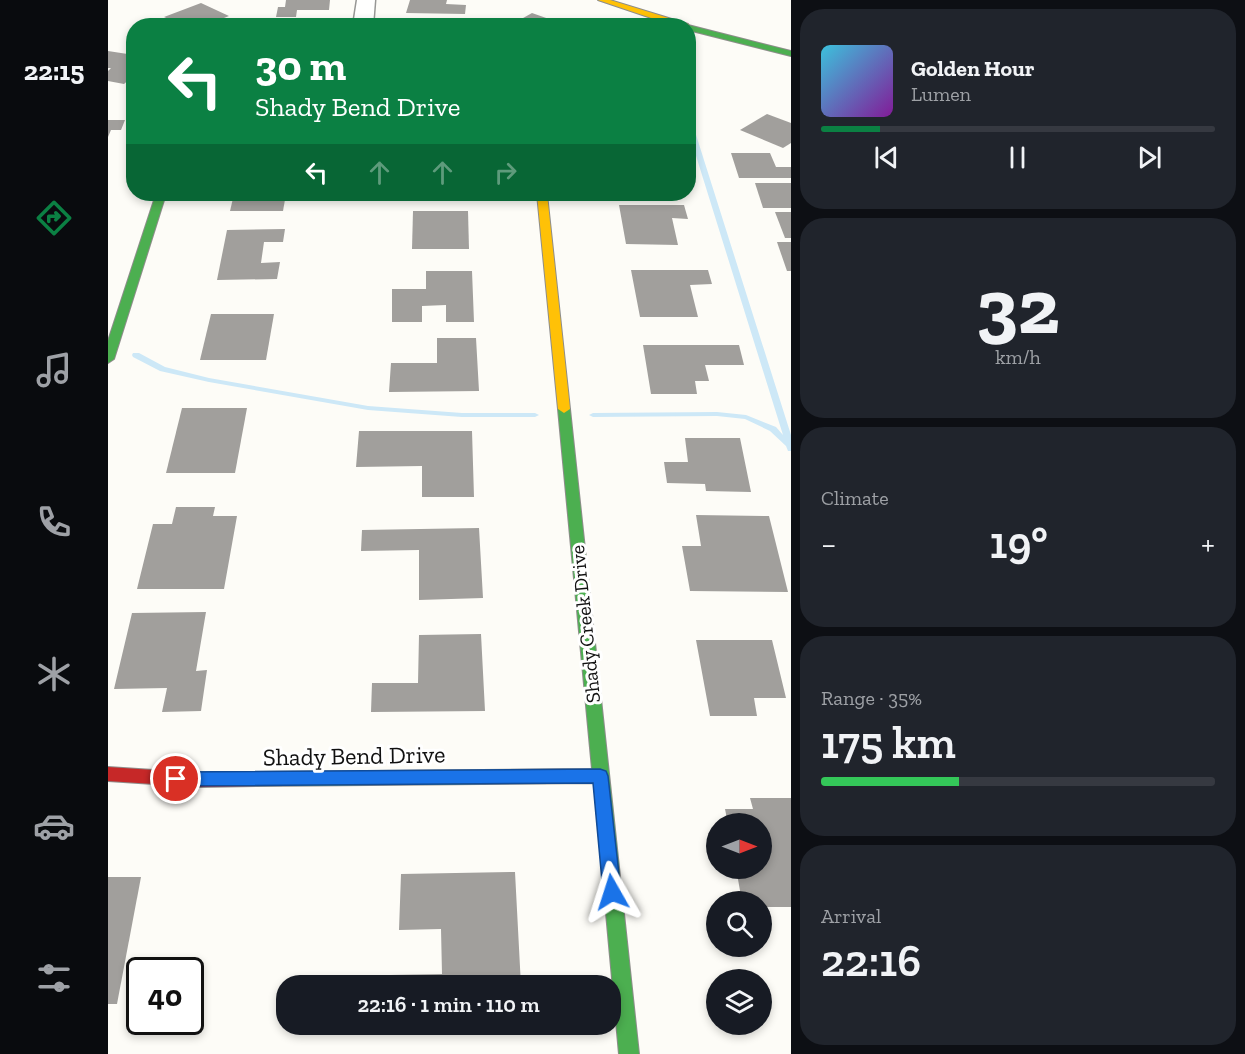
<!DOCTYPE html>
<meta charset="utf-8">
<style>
:root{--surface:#171b24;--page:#20242c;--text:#f1f3f6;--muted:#9ea1a6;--line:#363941;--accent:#0b8043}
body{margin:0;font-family:"Zilla Slab",serif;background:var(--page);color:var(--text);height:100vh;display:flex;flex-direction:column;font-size:22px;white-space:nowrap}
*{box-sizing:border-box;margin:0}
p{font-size:20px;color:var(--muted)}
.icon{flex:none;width:33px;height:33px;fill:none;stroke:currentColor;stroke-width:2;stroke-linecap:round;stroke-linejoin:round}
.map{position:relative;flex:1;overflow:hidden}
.details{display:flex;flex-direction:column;gap:9px;padding:9px;background:#0d0f14;width:454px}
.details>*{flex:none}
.banner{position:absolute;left:18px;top:18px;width:570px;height:183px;border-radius:24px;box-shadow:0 3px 9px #0003;background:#0b8043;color:#fff;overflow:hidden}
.needle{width:39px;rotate:90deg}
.controls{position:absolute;left:598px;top:813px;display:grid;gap:12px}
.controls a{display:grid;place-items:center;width:66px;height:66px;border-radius:50%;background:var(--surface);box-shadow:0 3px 9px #0003;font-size:30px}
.speed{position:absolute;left:18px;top:957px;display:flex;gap:12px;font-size:30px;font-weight:700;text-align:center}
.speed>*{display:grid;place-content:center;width:78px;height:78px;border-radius:50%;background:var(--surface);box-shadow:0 3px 9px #0003;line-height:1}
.speed .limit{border:3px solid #111;border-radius:9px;background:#fff;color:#111}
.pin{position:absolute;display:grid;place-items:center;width:51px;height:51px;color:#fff;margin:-26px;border:3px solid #fff;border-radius:50%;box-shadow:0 2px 6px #0007}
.me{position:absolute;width:66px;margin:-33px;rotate:354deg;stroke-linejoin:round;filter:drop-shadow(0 0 4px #0008)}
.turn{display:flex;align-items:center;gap:21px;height:126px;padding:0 30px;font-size:27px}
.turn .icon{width:78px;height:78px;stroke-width:2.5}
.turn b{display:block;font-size:42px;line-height:51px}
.lanes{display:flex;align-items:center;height:57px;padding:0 30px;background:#0003;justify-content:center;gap:30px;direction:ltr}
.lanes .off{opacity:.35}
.big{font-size:45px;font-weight:600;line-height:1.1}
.details .widget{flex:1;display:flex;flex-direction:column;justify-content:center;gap:9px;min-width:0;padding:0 21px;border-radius:24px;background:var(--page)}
.details .dial{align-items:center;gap:0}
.dial b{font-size:78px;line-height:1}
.song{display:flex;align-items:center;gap:18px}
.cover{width:72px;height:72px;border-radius:9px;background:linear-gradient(135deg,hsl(190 70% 55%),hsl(290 70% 35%))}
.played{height:6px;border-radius:3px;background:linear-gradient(90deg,var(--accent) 15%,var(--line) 15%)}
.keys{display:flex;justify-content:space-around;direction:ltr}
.heat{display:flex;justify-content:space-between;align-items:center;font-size:33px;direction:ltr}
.charge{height:9px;border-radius:4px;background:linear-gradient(90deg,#34c759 35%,var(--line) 0)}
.trip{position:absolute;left:168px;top:975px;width:345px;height:60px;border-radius:24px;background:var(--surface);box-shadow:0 3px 9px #0003;font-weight:600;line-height:60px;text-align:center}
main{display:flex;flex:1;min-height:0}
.tab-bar{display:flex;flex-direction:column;width:108px;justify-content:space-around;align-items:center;background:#090b0e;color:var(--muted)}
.tab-bar .icon{width:42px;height:42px}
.tab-bar .selected{color:var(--accent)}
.tab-bar b{font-size:27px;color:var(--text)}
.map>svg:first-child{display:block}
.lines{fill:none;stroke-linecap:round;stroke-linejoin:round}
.stream{fill:#cde8f7;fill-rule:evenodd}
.building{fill:#a19f9c}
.street-casing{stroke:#979795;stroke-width:3}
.fast-casing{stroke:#8e8d8b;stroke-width:2}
.slow-casing{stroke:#8e8d8b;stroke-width:2}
.jam-casing{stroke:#8e8d8b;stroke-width:2}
.street{fill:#fffffe;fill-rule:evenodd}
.fast{fill:#4caf50;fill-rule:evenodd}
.slow{fill:#ffc107;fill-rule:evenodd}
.jam{fill:#c62828;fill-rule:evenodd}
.route{fill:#1a73e8;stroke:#114b97;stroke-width:1.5}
.labels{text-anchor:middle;stroke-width:6;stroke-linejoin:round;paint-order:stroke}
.street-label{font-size:20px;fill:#111;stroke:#fff}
.near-street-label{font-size:24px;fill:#111;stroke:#fff}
</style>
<main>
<nav class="tab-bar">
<b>22:15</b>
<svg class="icon selected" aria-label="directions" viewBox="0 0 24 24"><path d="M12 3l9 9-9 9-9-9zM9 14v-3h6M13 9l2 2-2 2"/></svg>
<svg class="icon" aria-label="music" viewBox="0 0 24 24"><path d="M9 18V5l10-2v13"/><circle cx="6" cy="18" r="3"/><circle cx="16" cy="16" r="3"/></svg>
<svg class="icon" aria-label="phone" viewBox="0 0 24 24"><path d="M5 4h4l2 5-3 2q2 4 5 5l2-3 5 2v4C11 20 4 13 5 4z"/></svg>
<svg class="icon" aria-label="climate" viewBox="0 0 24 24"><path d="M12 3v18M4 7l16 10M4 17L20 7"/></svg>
<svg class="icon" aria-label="car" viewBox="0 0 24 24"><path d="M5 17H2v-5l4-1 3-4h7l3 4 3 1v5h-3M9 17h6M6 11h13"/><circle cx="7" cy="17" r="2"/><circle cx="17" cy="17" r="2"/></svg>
<svg class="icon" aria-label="filters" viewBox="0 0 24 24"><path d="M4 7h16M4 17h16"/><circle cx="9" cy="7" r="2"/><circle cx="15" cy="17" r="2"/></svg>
</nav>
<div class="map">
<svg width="683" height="1054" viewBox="0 0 683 1054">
<rect width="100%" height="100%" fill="#fdfcf7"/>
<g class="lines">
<g class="stream">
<polygon points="580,117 583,119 683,435 683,451 680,451 678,446 662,431 637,419 609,416 485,417 481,415 485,413 609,412 638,415 668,427 675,435 580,130"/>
<polygon points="25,353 31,353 57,367 101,378 260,406 354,413 427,413 431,415 427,417 354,417 260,410 101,382 52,371 25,357 24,355"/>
</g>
</g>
<g class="building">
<polygon points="178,0 222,0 221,10 189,10 188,17 168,17 170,7 177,7"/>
<polygon points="302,0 339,0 338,4 358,5 357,14 298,13"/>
<polygon points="93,3 121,16 96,26 55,26 65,21 56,17"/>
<polygon points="424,13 458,25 458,26 401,26"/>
<polygon points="0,51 26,55 26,75 16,84 0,81 0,71 3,68 0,68"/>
<polygon points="659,114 683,123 683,143 675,148 632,130"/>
<polygon points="0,120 17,120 13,130 3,130 0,137"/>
<polygon points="623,153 662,153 668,167 683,167 683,178 631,178"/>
<polygon points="647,183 683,183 683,208 655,208"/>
<polygon points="126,194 178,194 175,211 122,211"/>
<polygon points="511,205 576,205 580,219 564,218 570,245 518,244"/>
<polygon points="305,211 360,211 361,249 304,249"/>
<polygon points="667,212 683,212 683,238 677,238"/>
<polygon points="177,229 175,242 156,242 153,263 172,262 169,279 109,280 119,230"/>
<polygon points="669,242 683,242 683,271 679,271"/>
<polygon points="523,270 600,270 604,284 582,285 590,317 532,317"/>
<polygon points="318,271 364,271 366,322 338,322 338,305 314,306 314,322 284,322 284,289 318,289"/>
<polygon points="103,314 166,314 158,360 92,360"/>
<polygon points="329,338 368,338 371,391 281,392 283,363 329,363"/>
<polygon points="535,345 631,345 636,365 597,365 601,381 587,381 589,394 543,394"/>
<polygon points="74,408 139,408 127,473 58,473"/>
<polygon points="251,431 364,431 366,497 314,497 314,466 248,467"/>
<polygon points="577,438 632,438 643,492 598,491 597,484 559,483 556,462 580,462"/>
<polygon points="68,507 107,507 105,516 129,516 116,589 29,589 45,524 64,524"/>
<polygon points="588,515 661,516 680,592 582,591 574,546 593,546"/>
<polygon points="371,528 375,598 311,600 311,550 253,551 254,530"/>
<polygon points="98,612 88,671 99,670 93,711 54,712 59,688 6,689 24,613"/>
<polygon points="373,634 377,711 263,712 264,683 310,683 311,635"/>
<polygon points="588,640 664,640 678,698 646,698 649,716 602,716"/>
<polygon points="642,798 683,798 683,907 654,907 654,902 634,902 628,868 654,868 654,824 620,824 617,809 645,809"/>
<polygon points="407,872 413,986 280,986 281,975 334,974 333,929 291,930 293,874"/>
<polygon points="0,877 33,877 9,1004 0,1004"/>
</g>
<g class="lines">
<defs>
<polygon id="street" points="249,0 267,0 265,26 245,26"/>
<g id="fast">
<polygon points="580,25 683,51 683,56 580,30 580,26 577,26"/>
<polygon points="48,194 58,194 6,359 0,363 0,341"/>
<polygon points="456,405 462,409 531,1054 511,1054 486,783 149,786 143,784 141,779 143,774 149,772 484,769 450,409"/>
</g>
<g id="slow">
<polygon points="490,0 502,0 580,24 581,26 567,26"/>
<polygon points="429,194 439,194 462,409 456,413 450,409"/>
</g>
<polygon id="jam" points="0,767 91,773 149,772 155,774 157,779 155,784 149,786 91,787 0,781"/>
</defs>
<use href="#street" class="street-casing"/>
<use href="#fast" class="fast-casing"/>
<use href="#slow" class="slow-casing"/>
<use href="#jam" class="jam-casing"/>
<use href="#street" class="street"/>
<use href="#fast" class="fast"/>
<use href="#slow" class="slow"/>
<use href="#jam" class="jam"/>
</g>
<polygon class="route" points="492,769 498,771 500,776 513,892 510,897 504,900 498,897 495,892 485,783 68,786 62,784 60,779 62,774 68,772"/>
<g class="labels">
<g class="street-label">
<text transform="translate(477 624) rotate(-96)" y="7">Shady Creek Drive</text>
</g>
<g class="near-street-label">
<text transform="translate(246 756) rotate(-1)" y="8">Shady Bend Drive</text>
</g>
</g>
</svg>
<div class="controls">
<a><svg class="needle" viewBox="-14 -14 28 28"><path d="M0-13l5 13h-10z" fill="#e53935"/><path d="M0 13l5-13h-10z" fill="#9ea1a6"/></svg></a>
<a><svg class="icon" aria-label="search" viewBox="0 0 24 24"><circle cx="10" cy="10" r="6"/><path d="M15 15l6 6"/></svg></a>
<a><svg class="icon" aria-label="layers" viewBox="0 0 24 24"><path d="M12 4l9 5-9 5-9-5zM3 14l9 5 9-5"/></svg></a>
</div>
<div class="speed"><div class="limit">40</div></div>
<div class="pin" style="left:68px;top:779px;background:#d93025"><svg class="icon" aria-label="arrive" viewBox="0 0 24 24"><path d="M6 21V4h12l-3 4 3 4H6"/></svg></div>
<svg class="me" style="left:504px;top:892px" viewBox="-20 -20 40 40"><path d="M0-17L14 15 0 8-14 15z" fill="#1a73e8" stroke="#fff" stroke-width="4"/></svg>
<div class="trip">22:16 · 1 min · 110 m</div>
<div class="banner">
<div class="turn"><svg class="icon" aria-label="left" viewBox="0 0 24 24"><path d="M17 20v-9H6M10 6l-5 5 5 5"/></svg><div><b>30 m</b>Shady Bend Drive</div></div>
<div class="lanes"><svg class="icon" aria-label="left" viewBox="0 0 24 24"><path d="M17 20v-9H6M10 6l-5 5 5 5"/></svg><svg class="icon off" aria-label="ahead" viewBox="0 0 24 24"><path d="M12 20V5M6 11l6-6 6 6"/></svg><svg class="icon off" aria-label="ahead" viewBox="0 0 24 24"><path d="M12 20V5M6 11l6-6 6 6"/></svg><svg class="icon off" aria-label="right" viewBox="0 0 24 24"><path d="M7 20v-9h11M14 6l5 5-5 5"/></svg></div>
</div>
</div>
<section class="details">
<div class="widget">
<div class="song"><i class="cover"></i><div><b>Golden Hour</b><p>Lumen</p></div></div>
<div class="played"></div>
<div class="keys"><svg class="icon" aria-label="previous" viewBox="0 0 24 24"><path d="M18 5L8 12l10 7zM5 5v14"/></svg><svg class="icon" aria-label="pause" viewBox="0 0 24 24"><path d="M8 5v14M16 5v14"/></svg><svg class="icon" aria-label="next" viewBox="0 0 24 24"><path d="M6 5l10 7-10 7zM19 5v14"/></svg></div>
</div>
<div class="widget dial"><b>32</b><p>km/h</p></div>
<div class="widget"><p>Climate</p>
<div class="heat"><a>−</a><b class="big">19°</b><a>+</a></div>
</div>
<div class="widget"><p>Range · 35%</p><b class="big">175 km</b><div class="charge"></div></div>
<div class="widget"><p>Arrival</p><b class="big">22:16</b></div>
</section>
</main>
